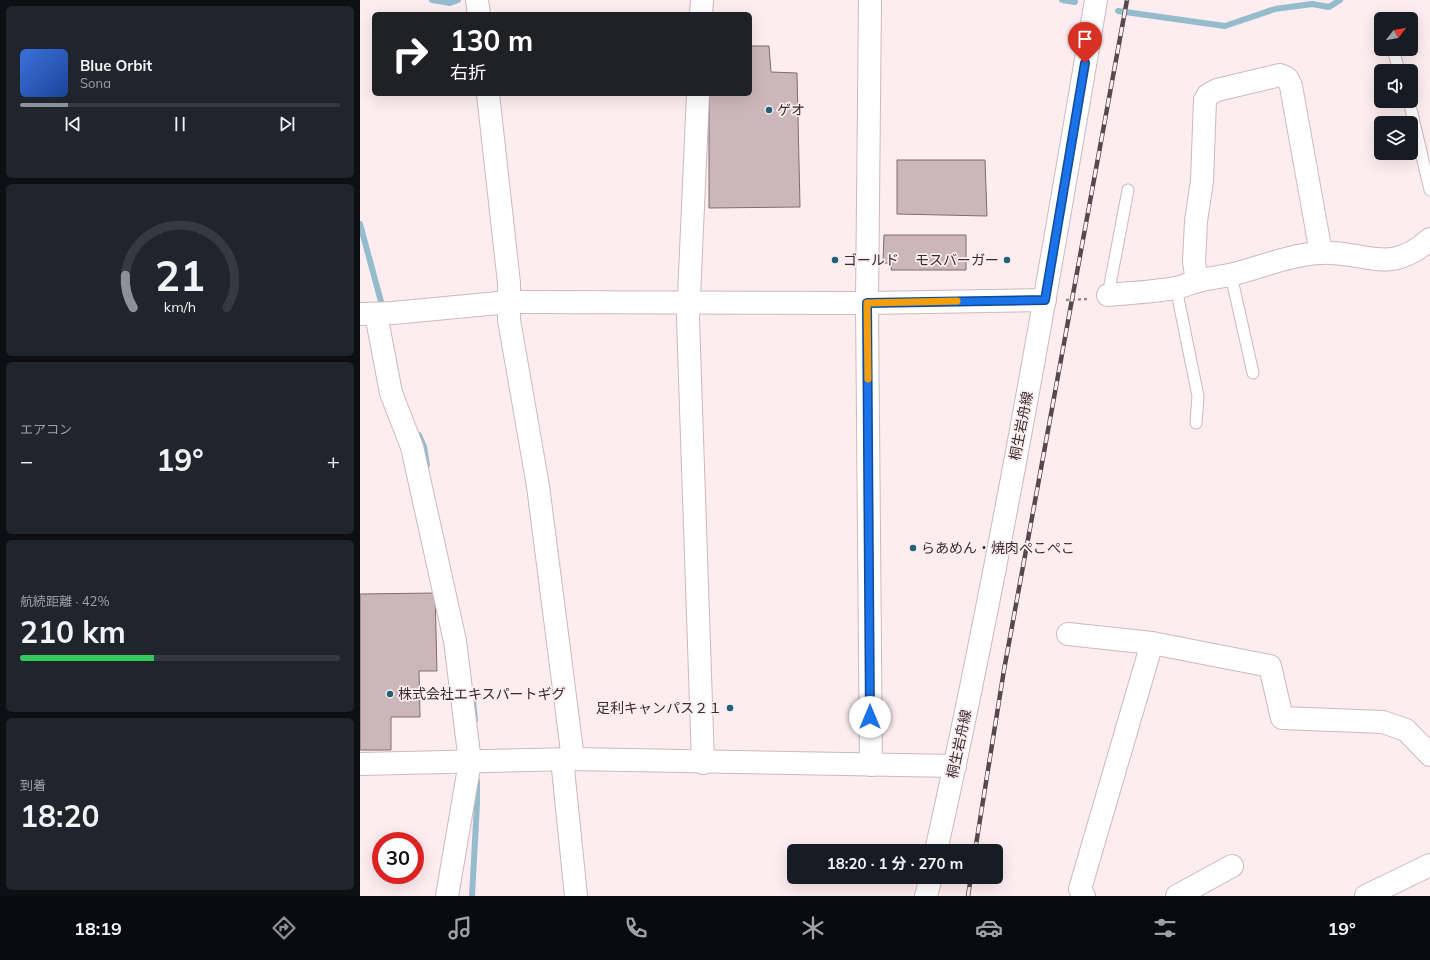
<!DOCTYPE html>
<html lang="ja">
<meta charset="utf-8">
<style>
:root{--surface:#171b24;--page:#20242c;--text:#f1f3f6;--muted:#9ea1a6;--line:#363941;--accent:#8c9099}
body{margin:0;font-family:Mulish,"Noto Sans JP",sans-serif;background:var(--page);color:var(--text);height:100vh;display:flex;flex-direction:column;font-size:15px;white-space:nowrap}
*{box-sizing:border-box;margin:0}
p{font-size:13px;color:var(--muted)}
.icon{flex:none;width:22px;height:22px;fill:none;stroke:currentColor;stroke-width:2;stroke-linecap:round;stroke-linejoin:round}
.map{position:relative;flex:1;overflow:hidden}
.details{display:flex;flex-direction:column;gap:6px;padding:6px;background:#0d0f14;width:360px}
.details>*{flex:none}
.hud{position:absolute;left:12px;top:12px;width:380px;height:84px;border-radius:6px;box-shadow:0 4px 16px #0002;background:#202124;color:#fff;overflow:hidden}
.needle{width:26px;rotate:59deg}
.buttons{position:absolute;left:1014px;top:12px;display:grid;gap:8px}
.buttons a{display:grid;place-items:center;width:44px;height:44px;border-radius:6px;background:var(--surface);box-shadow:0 4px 16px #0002;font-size:20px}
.speed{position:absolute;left:12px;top:832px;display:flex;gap:8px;font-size:20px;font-weight:700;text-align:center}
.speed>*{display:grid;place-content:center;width:52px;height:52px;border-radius:50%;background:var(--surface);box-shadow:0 4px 16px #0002;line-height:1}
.speed .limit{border:6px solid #d22;background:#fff;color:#111}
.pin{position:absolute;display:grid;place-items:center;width:34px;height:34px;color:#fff;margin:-41px -17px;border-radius:50% 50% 50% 0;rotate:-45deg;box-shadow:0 0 4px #0007}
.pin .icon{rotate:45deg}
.me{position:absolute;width:44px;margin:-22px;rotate:0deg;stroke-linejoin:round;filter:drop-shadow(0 0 3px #0008)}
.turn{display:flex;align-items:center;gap:14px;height:84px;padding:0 12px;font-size:18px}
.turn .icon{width:52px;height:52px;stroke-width:2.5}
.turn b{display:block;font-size:28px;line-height:34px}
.big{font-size:30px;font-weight:700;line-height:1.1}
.details .widget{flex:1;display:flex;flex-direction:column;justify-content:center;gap:6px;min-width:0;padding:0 14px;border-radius:6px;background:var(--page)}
.details .dial{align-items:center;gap:0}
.dial svg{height:104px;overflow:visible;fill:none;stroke:var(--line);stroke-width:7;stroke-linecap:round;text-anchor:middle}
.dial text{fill:var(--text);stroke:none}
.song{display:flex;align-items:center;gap:12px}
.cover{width:48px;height:48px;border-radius:6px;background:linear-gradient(135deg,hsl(220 70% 55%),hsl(220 70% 35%))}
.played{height:4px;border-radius:2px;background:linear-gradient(90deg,var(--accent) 15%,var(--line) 15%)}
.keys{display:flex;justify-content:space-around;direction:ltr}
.heat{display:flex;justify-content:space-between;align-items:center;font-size:22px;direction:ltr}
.charge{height:6px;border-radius:3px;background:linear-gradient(90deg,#34c759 42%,var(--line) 0)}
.trip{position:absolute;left:427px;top:844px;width:216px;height:40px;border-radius:6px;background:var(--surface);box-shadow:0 4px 16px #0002;font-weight:700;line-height:40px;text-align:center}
.menu{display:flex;height:64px;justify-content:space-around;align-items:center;background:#090b0e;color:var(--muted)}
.menu .icon{width:28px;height:28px}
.menu .selected{color:var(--accent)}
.menu b{font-size:18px;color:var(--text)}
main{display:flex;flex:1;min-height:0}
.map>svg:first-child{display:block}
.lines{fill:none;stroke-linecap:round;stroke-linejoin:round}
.stream{stroke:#95bccc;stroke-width:6}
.building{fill:#cbb7bb;stroke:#7e6d70}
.lane-casing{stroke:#ccb9bc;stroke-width:13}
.street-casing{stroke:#ccb9bc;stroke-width:24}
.secondary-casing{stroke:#ccb9bc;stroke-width:24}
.primary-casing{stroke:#ccb9bc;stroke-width:24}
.path{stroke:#968a8d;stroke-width:2.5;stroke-dasharray:3 3;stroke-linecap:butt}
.lane{stroke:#fff;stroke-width:11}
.street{stroke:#fff;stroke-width:22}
.secondary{stroke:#fff;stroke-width:22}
.primary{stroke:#fff;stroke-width:22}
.rail-casing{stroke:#544a4d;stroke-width:4.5}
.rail{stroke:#fdedf0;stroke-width:3;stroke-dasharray:9;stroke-linecap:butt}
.route-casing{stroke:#114b97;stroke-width:10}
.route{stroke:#1a73e8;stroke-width:7}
.slow{stroke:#f59e0b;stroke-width:7}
.poi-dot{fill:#226177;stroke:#fdedf0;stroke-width:1.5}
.labels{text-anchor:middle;stroke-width:3.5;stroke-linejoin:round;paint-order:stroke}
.poi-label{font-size:14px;fill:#342c2e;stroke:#fdedf0;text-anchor:start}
.street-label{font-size:14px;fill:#342c2e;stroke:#fdedf0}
</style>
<main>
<section class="details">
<div class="widget">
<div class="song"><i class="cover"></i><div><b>Blue Orbit</b><p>Sona</p></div></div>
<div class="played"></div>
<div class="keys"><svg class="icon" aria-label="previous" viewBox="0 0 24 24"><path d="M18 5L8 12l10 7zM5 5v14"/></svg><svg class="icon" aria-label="pause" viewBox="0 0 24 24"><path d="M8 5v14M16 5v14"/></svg><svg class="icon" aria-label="next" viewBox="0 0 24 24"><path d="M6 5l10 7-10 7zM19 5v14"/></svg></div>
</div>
<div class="widget dial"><svg viewBox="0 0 100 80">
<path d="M14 69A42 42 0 1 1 86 69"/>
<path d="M14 69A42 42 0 0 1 8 44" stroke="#8c9099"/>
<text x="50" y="56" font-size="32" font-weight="700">21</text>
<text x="50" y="72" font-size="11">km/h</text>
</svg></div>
<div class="widget"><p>エアコン</p>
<div class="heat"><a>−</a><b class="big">19°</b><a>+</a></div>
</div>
<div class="widget"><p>航続距離 · 42%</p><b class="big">210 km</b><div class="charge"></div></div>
<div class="widget"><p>到着</p><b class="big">18:20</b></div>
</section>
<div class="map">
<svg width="1070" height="896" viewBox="0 0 1070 896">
<rect width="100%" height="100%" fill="#fdedf0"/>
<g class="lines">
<g class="stream">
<polyline points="72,0 90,3 98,0"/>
<polyline points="702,0 715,2"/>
<polyline points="758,11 865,26 915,9 952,4 969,7 980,0"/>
<polyline points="0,224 23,309"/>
<polyline points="59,435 64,447 67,465"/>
<polyline points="112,691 115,720"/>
<polyline points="112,896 117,804 117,781"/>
</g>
</g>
<g class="building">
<polygon points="390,46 409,46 411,72 437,73 440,207 349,208 349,94 390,94"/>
<polygon points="537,160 625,160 627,216 537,214"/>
<polygon points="524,235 606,235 606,270 531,270 532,263 523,263"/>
<polygon points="75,593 77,671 59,671 60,717 31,717 31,750 0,750 0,594"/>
</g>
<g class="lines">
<defs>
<g id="lane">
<polyline points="1033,49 1039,71"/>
<polyline points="1049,101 1070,190"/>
<polyline points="871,275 893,373"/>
<polyline points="816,288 838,396 836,423"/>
<polyline points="748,295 768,190"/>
</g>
<g id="street">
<polyline points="117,0 119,14"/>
<polyline points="510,0 507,303 511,765"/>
<polyline points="341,14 342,0"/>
<polyline points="128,94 149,283 149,320 178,486 213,759"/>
<polyline points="338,94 328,319 343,763"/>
<polyline points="837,281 834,262 836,221 842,181 845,100 848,95 857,90 920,75 927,78 931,86 961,253"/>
<path d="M748,295C770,293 793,292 815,288C822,287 830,283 838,281C849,278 862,277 874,274C902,267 929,255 959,253C1006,250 1028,277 1070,239"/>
<polyline points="0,314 33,313 149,302"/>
<polyline points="16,314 31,393 52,447 95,641 110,762 87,896"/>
<polyline points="708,634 792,643 910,666 922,718 1023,722 1046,730 1070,755"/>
<polyline points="202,759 216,896"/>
<polyline points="0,764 213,759 595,766"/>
<polyline points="724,896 720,889 792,643"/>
<polyline points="817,896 872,866"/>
<polyline points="1006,896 1070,865"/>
</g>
<polyline id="secondary" points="149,302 507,303 685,300"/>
<g id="primary">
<path d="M576,851C639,569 688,285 736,0"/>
<polyline points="566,896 571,877"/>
</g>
</defs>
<use href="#lane" class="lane-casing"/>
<use href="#street" class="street-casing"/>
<use href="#secondary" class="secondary-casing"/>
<use href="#primary" class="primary-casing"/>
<polyline class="path" points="706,300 727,299"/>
<use href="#lane" class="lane"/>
<use href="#street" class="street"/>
<use href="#secondary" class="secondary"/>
<use href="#primary" class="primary"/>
<defs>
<g id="rail">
<polyline points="615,851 644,670 767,0"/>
<polyline points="608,896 611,877"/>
</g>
</defs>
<use href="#rail" class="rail-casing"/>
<use href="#rail" class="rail"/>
</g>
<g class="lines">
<defs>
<polyline id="route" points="510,717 507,303 685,300 725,63"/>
</defs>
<use href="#route" class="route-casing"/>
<use href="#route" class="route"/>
<polyline class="slow" points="508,379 507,303 597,301"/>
</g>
<g class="poi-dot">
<circle cx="409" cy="110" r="4"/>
<circle cx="475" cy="260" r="4"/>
<circle cx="647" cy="260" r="4"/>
<circle cx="553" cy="548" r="4"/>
<circle cx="30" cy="694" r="4"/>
<circle cx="370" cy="708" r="4"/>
</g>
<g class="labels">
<g class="poi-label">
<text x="417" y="115">ゲオ</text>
<text x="483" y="265">ゴールド</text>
<text x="639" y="265" text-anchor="end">モスバーガー</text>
<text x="561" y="553">らあめん・焼肉ぺこぺこ</text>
<text x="38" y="699">株式会社エキスパートギグ</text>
<text x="362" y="713" text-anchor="end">足利キャンパス２１</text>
</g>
<g class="street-label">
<text transform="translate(661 426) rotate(-79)" y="5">桐生岩舟線</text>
<text transform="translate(599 744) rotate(-78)" y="5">桐生岩舟線</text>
</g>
</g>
</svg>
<div class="buttons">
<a><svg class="needle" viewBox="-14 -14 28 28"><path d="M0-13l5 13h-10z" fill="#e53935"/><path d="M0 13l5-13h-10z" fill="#9ea1a6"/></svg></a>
<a><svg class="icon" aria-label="sound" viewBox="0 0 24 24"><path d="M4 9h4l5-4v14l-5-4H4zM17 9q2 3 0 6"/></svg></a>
<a><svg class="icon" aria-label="layers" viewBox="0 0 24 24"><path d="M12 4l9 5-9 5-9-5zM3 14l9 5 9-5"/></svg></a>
</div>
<div class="speed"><div class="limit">30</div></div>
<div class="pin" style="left:725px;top:63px;background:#d93025"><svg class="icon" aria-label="arrive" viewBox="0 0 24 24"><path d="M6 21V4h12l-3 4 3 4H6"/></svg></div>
<svg class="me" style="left:510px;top:717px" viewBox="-20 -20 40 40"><circle r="19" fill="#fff"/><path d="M0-13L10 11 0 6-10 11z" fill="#1a73e8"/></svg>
<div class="trip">18:20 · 1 分 · 270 m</div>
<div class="hud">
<div class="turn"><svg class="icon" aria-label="right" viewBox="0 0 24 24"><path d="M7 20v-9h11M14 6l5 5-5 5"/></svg><div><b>130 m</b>右折</div></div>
</div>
</div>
</main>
<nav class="menu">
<b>18:19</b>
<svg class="icon selected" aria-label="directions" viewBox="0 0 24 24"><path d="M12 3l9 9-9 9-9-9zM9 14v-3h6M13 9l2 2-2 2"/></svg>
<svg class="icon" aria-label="music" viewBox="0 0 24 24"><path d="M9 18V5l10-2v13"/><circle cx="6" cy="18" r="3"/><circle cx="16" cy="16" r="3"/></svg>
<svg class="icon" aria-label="phone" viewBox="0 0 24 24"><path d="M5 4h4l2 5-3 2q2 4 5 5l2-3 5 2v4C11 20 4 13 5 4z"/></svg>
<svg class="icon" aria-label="climate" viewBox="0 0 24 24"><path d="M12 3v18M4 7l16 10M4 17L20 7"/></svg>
<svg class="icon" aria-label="car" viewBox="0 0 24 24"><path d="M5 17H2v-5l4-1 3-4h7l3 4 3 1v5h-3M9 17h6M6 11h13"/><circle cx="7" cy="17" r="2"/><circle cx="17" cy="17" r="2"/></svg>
<svg class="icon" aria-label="filters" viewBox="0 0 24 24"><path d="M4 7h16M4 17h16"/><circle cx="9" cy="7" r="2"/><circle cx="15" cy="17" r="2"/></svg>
<b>19°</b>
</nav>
